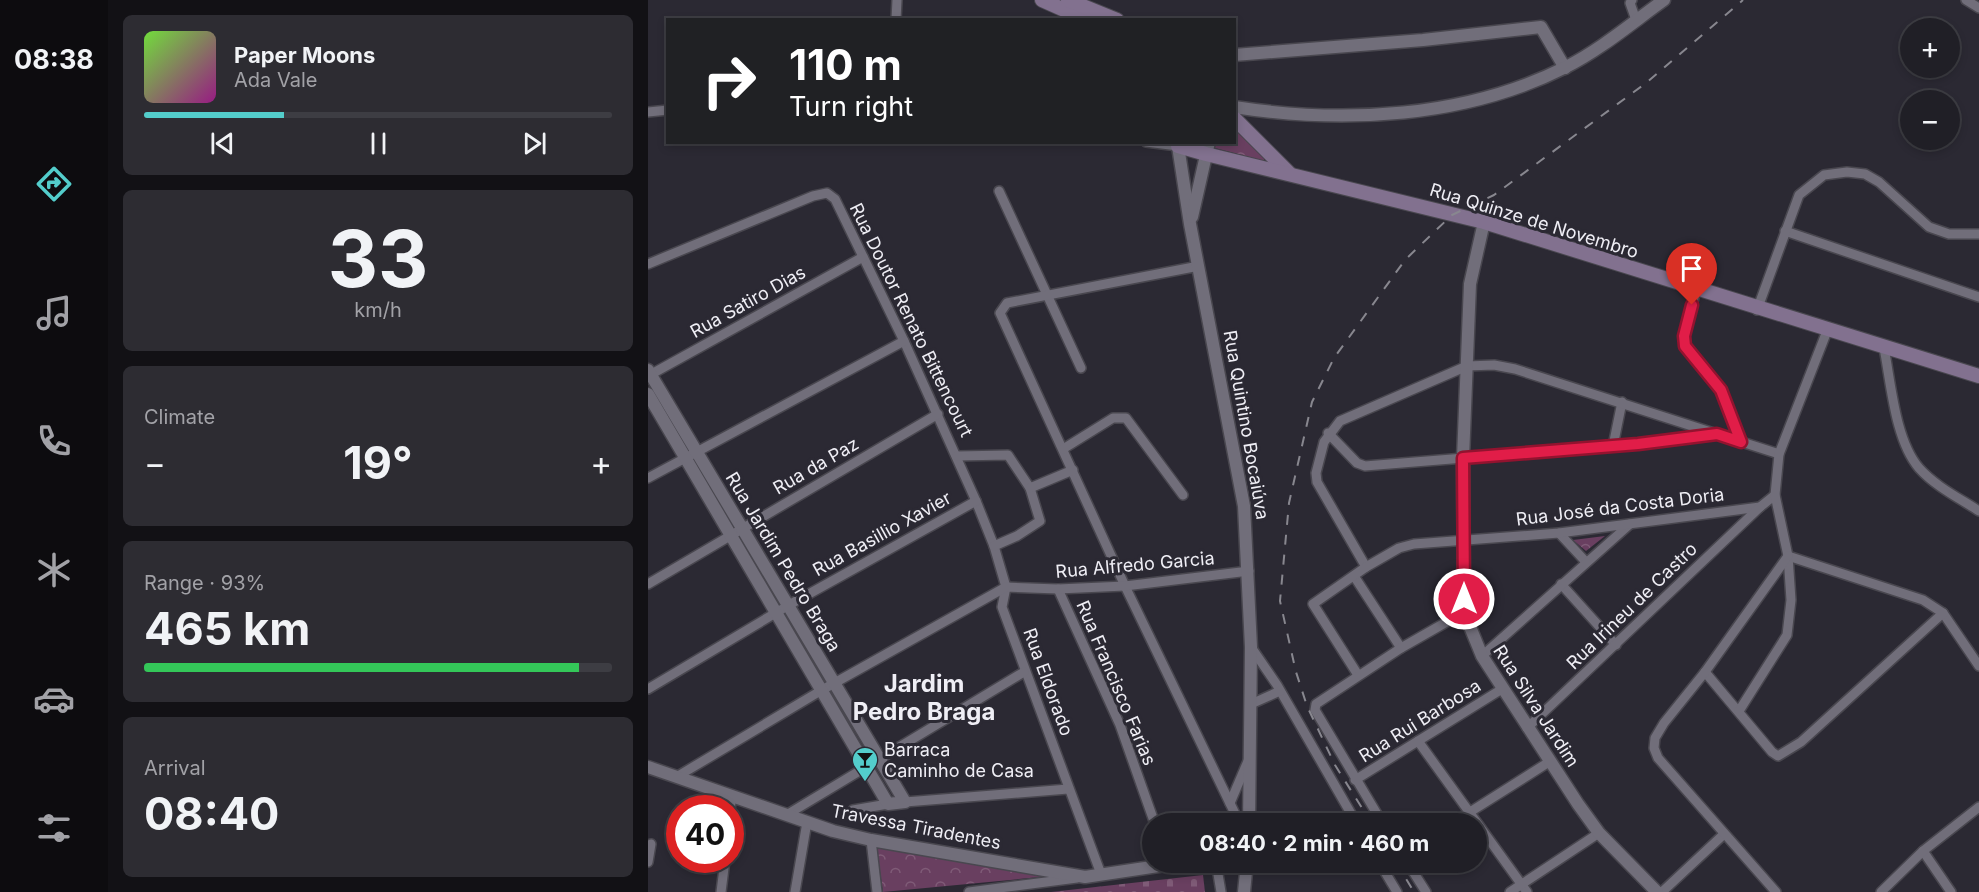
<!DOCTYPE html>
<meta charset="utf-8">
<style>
:root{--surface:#201f26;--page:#2d2c32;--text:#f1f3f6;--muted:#a2a2a7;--line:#3d3d43;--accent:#53cdcb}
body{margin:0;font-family:Inter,sans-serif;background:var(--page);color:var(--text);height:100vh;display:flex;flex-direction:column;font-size:22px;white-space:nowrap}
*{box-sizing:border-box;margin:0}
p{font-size:20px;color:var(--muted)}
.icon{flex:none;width:33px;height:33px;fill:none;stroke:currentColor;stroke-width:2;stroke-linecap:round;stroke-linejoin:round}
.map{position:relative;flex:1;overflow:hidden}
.sheet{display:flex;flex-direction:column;gap:15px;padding:15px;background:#121115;width:540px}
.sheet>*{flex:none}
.hud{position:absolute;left:18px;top:18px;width:570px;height:126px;border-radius:0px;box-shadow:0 3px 9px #0003,0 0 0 2px var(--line);background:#202124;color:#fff;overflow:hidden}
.controls{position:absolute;left:1252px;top:18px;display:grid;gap:12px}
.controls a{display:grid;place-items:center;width:60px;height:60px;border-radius:50%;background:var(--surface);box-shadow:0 3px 9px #0003,0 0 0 2px var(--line);font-size:30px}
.speed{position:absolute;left:18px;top:795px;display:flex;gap:12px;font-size:30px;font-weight:700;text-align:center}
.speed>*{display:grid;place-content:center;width:78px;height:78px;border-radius:50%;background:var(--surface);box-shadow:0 3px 9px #0003,0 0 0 2px var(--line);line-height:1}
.speed .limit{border:9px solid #d22;background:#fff;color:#111}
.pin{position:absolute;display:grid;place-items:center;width:51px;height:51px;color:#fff;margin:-62px -26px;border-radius:50% 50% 50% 0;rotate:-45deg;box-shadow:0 0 6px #0007}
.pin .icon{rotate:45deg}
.me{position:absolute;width:66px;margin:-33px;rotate:0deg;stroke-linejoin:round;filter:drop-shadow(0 0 4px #0008)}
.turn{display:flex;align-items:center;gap:21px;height:126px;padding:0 24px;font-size:27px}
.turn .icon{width:78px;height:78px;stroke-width:2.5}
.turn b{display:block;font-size:42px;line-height:51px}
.big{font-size:45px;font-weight:700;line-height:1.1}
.sheet .tile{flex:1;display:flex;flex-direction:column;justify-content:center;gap:9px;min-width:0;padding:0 21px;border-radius:9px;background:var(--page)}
.sheet .dial{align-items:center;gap:0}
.dial b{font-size:78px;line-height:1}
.song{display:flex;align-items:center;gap:18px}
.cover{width:72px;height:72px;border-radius:9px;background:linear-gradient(135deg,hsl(100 70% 55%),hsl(310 70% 35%))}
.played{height:6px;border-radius:3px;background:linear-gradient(90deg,var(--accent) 30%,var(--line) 30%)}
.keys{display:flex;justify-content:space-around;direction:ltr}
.heat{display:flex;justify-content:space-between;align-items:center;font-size:33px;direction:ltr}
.charge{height:9px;border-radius:4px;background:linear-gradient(90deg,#34c759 93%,var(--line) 0)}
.trip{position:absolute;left:494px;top:813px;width:345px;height:60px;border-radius:30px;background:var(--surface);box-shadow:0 3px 9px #0003,0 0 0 2px var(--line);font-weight:700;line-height:60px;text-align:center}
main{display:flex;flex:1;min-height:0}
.tabs{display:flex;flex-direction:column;width:108px;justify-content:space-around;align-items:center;background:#0d0c0f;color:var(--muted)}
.tabs .icon{width:42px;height:42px}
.tabs .current{color:var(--accent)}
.tabs b{font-size:27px;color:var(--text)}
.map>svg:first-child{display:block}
.cemetery{fill:url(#cemetery-stones)}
.park{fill:url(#park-crowns)}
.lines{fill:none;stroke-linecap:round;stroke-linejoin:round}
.minor-casing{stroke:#49474f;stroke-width:12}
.tertiary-casing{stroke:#49474f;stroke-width:15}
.secondary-casing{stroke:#49474f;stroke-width:16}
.minor{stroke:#716e7a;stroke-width:9}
.tertiary{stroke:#716e7a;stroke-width:12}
.secondary{stroke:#82718f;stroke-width:14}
.rail{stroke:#88878f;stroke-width:2;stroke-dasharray:10 10;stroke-linecap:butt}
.route-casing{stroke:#92132f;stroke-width:15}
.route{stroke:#e11d48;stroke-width:10}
.labels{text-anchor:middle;stroke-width:6;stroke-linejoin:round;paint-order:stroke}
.street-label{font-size:18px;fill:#efeef5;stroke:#2b2933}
.poi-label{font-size:18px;fill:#efeef5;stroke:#2b2933;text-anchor:start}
.district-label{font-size:24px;font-weight:bold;fill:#efeef5;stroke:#2b2933}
</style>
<main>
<nav class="tabs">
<b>08:38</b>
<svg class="icon current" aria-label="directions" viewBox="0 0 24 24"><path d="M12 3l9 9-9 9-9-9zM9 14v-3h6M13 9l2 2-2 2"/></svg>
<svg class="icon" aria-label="music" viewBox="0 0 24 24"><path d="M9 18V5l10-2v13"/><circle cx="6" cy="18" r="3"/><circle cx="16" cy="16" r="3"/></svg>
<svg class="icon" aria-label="phone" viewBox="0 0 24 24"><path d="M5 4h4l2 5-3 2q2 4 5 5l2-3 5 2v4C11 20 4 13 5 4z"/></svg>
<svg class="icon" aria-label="climate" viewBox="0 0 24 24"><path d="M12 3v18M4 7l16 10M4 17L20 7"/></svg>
<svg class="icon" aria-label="car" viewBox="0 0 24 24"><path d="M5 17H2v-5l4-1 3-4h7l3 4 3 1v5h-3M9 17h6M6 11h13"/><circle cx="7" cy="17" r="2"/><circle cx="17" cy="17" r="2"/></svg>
<svg class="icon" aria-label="filters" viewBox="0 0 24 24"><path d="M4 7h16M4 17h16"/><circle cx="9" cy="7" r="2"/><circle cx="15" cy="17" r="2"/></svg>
</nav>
<section class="sheet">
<div class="tile">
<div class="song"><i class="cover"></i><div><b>Paper Moons</b><p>Ada Vale</p></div></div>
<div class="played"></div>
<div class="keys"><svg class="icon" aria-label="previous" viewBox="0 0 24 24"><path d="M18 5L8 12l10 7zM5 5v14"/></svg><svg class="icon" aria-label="pause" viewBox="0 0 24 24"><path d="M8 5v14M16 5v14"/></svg><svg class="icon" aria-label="next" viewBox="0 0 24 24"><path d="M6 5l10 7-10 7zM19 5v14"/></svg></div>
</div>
<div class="tile dial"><b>33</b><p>km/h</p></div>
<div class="tile"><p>Climate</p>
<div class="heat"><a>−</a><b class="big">19°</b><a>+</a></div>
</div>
<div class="tile"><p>Range · 93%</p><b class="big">465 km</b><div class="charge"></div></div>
<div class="tile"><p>Arrival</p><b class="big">08:40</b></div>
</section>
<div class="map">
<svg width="1331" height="892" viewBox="0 0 1331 892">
<defs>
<pattern id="cemetery-stones" width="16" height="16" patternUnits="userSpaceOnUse" patternTransform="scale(1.5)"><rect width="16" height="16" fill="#693f60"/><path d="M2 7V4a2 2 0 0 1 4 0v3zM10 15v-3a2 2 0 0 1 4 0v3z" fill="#7f5b77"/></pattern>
<pattern id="park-crowns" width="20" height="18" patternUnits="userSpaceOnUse" patternTransform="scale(1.5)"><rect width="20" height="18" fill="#693f60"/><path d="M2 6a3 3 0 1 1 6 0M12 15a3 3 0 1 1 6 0" fill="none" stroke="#7f5b77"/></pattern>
</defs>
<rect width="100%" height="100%" fill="#2b2933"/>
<polygon class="cemetery" points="555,875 557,892 403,892"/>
<g class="park">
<polygon points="587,130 616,155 616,161 548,143 586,142"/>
<polygon points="957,536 938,551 925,540"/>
<polygon points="228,844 403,876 235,892"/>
</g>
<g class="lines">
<defs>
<g id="minor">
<polyline points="984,0 982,3 988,20"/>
<polyline points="1318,0 1331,8"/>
<polyline points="248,20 249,0"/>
<polyline points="0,112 20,110"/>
<polyline points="498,142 530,146"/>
<polyline points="351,191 433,368"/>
<polyline points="1137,231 1331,297"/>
<polyline points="0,264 165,196 179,193 187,199 256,341 328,501 346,546 358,587 354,607 453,874"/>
<polyline points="551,266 359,303 352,313 477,586 592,824"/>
<polyline points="1048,290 1036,336 1037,346 1073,390 1093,442"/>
<polyline points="1109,310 1151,195 1176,175 1199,172 1217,174 1231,182 1281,227 1301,234 1331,234"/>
<path d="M1236,348C1243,383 1247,440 1271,468C1287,486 1311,498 1331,511"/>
<polyline points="0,376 215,257"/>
<polyline points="680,433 709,463 717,466 990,444 1066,435"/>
<polyline points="965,446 974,402"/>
<polyline points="415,449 465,418 478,418 535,495"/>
<polyline points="309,456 360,455 382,488 392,521 369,536 346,546"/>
<polyline points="0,478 256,341"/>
<polyline points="382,488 425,470"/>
<polyline points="911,533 938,562"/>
<polyline points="1140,556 1275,600 1295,613 1331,666"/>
<polyline points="718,567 669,482 668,473 676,442 692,421 819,366 846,365 867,369 1131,454"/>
<polyline points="706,576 753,648"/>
<polyline points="0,584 290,414"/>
<polyline points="913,584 968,645"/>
<polyline points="410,589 472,725 507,824"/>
<polyline points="603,647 629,685 709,824"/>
<polyline points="834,656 982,524"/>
<polyline points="1057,672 1124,752 1130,756 1153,742 1295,613"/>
<polyline points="710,675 665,604 718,567 751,548 766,544 911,533 1112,507 1127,495"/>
<polyline points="0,689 141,605 328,501"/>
<polyline points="603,704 632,691"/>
<polyline points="1091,711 1139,635 1143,600 1140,556 1127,495 1131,454 1179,331"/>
<polyline points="879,728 1112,507"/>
<polyline points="770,741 879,892"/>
<polyline points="30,776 174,690 358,587 410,589 477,586 601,571"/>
<polyline points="707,780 854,689"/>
<polyline points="257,802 420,789"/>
<polyline points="582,803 600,761"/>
<polyline points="82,809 84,796"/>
<polyline points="205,810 240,804"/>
<polyline points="140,814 376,672"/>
<polyline points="735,824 667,710 668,704 753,648 816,612"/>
<polyline points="803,824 901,762"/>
<polyline points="223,840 229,892"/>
<polyline points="1275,851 1303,892"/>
<polyline points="0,862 3,844"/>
<polyline points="568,862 573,892"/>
<polyline points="731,862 749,892"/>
<polyline points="759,862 778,892"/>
<polyline points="73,892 77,860"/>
<polyline points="147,892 159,822"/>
<polyline points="321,892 429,878"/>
<polyline points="862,892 951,833"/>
<polyline points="1014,892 1075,835"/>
<polyline points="1128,892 1010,758 1006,748 1007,738 1016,723 1057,672 1140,556"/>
<polyline points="1233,892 1275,851 1331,807"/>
</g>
<g id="tertiary">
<polyline points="586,55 775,40 893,27 917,68"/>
<path d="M586,107C696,124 817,118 918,67C952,50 984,23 1016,0"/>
<polyline points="530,146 542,224 596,506 603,647 601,824"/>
<polyline points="544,217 561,142"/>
<polyline points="836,222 822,284 815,458 816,612 834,656 930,804 951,833 1009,892"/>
<polyline points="0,370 257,802 240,804 0,394"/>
<polyline points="0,767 185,831 223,840 437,877 537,862"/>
<polyline points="596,892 599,862"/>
</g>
<g id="secondary">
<polyline points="394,0 439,20"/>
<polyline points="420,0 469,20"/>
<polyline points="586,118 641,173"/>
<polyline points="530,142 530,146 558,154 836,222 1331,376"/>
</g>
</defs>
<use href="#minor" class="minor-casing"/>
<use href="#tertiary" class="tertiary-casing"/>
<use href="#secondary" class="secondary-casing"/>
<use href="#minor" class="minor"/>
<use href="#tertiary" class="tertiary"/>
<use href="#secondary" class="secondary"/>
<g class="rail">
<polyline points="724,824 687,765 659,706 648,672 632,601 641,503 664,402 686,358 757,260 785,233 804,215 846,195 998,83 1095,0"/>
<polyline points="748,862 766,892"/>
</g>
</g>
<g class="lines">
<defs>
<polyline id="route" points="816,599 815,458 990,444 1069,434 1093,442 1073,390 1037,346 1036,336 1044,305"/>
</defs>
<use href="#route" class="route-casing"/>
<use href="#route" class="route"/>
</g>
<defs>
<symbol id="bar-pin" viewBox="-11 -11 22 30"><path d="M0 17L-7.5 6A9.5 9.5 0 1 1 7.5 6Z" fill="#53cdcb" stroke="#2b2933"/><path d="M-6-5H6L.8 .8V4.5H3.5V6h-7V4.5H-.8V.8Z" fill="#111"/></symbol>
</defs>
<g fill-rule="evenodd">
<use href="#bar-pin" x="202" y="745" width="30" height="40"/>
</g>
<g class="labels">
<g class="street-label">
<text transform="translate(886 221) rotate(17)" y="6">Rua Quinze de Novembro</text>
<text transform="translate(100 302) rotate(-29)" y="6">Rua Satiro Dias</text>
<text transform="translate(263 320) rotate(64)" y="6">Rua Doutor Renato Bittencourt</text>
<text transform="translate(598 425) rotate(80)" y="6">Rua Quintino Bocaiúva</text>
<text transform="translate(168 466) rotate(-30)" y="6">Rua da Paz</text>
<text transform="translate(972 507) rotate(-7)" y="6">Rua José da Costa Doria</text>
<text transform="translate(234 534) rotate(-29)" y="6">Rua Basillio Xavier</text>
<text transform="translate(135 562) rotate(59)" y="6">Rua Jardim Pedro Braga</text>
<text transform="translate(487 565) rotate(-5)" y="6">Rua Alfredo Garcia</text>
<text transform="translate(984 606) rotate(-44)" y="6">Rua Irineu de Castro</text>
<text transform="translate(400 682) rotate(70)" y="6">Rua Eldorado</text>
<text transform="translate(468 683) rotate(67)" y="6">Rua Francisco Farias</text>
<text transform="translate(888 706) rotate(57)" y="6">Rua Silva Jardim</text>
<text transform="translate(772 721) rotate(-32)" y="6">Rua Rui Barbosa</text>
<text transform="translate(268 827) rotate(11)" y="6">Travessa Tiradentes</text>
</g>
<g class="poi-label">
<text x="236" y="756">Barraca<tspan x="236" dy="21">Caminho de Casa</tspan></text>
</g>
<g class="district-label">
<text x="276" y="692">Jardim<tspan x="276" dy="28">Pedro Braga</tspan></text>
</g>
</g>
</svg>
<div class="controls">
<a>+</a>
<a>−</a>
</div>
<div class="speed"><div class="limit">40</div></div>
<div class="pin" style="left:1044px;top:305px;background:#d93025"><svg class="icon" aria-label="arrive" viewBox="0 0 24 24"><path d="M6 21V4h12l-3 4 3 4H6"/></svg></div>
<svg class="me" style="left:816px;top:599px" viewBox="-20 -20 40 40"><circle r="17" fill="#e11d48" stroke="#fff" stroke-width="3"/><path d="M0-11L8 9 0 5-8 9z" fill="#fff"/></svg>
<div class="trip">08:40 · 2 min · 460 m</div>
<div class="hud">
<div class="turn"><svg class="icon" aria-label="right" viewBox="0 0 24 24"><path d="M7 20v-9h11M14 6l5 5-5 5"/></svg><div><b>110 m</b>Turn right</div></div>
</div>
</div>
</main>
